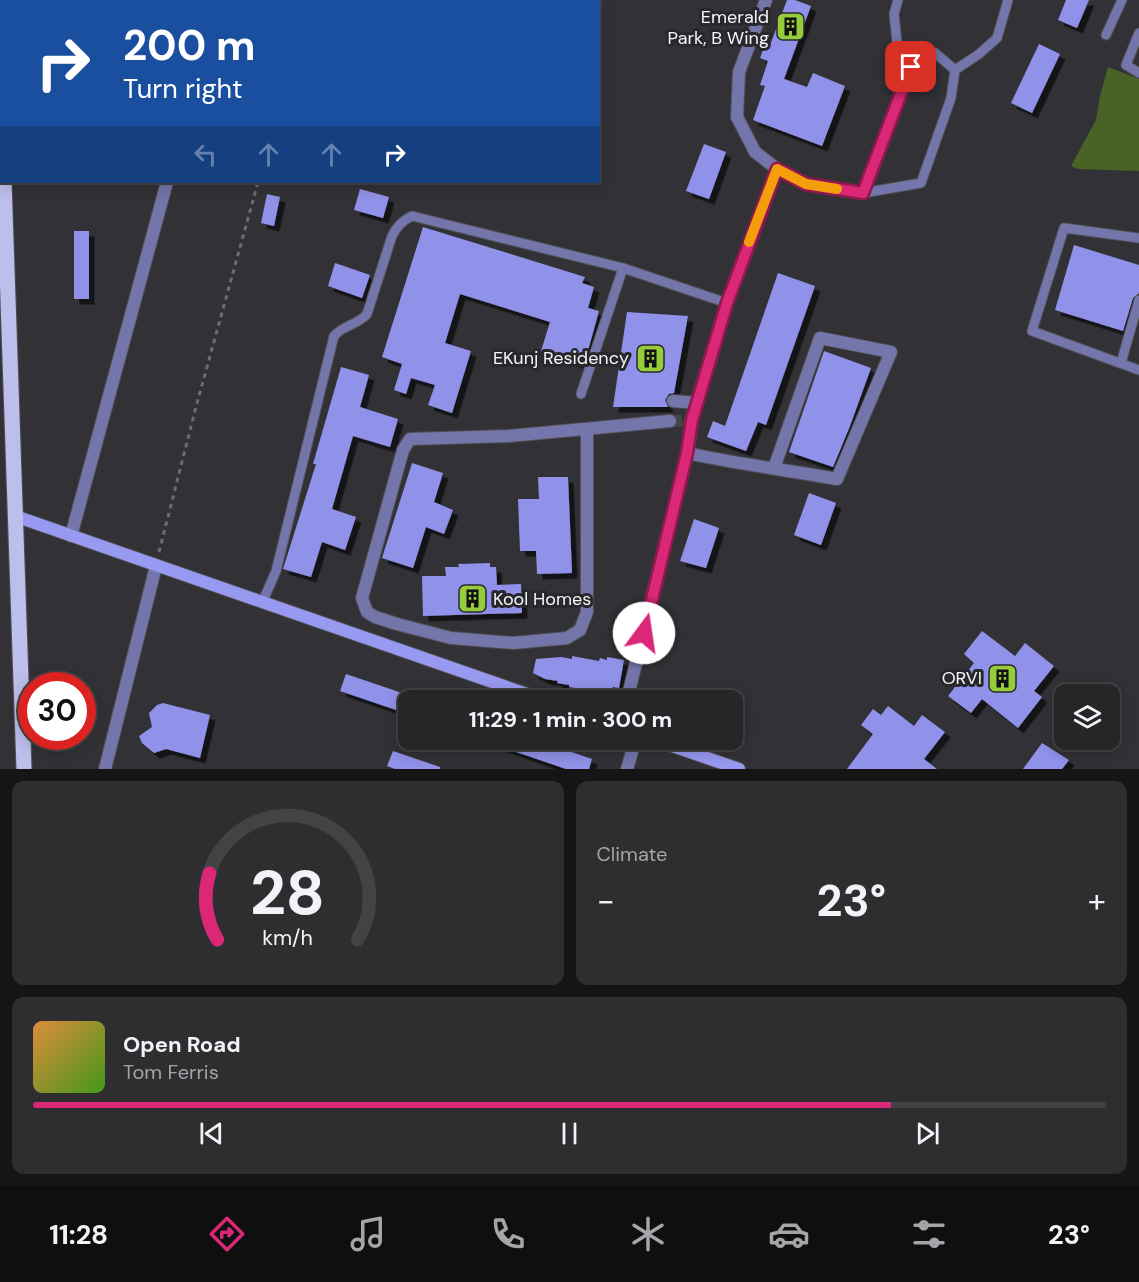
<!DOCTYPE html>
<meta charset="utf-8">
<style>
:root{--surface:#262628;--page:#2e2e30;--text:#f1f3f6;--muted:#a4a5a8;--line:#424345;--accent:#db2777}
body{margin:0;font-family:"DM Sans",sans-serif;background:var(--page);color:var(--text);height:100vh;display:flex;flex-direction:column;font-size:22px;white-space:nowrap}
*{box-sizing:border-box;margin:0}
p{font-size:20px;color:var(--muted)}
.icon{flex:none;width:33px;height:33px;fill:none;stroke:currentColor;stroke-width:2;stroke-linecap:round;stroke-linejoin:round}
.map{position:relative;height:769px;overflow:hidden}
.panel{display:flex;flex-direction:column;gap:12px;padding:12px;background:#151516;flex:1}
.panel>*{flex:none}
.hud{position:absolute;left:0px;top:0px;width:600px;height:183px;box-shadow:0 3px 15px #0003,0 0 0 2px var(--line);background:#1a4fa0;color:#fff;overflow:hidden}
.fabs{position:absolute;left:1054px;top:684px;display:grid;gap:12px}
.fabs a{display:grid;place-items:center;width:66px;height:66px;border-radius:12px;background:var(--surface);box-shadow:0 3px 15px #0003,0 0 0 2px var(--line);font-size:30px}
.speed{position:absolute;left:18px;top:672px;display:flex;gap:12px;font-size:30px;font-weight:700;text-align:center}
.speed>*{display:grid;place-content:center;width:78px;height:78px;border-radius:50%;background:var(--surface);box-shadow:0 3px 15px #0003,0 0 0 2px var(--line);line-height:1}
.speed .limit{border:9px solid #d22;background:#fff;color:#111}
.pin{position:absolute;display:grid;place-items:center;width:51px;height:51px;color:#fff;margin:-26px;border-radius:12px;box-shadow:0 3px 9px #0006}
.me{position:absolute;width:66px;margin:-33px;rotate:14deg;stroke-linejoin:round;filter:drop-shadow(0 0 4px #0008)}
.turn{display:flex;align-items:center;gap:21px;height:126px;padding:0 24px;font-size:27px}
.turn .icon{width:78px;height:78px;stroke-width:2.5}
.turn b{display:block;font-size:42px;line-height:51px}
.lanes{display:flex;align-items:center;height:57px;padding:0 24px;background:#0003;justify-content:center;gap:30px;direction:ltr}
.lanes .off{opacity:.35}
.big{font-size:45px;font-weight:700;line-height:1.1}
.panel .widget{flex:1;display:flex;flex-direction:column;justify-content:center;gap:9px;min-width:0;padding:0 21px;border-radius:12px;background:var(--page)}
.panel .dial{align-items:center;gap:0}
.dial svg{height:156px;overflow:visible;fill:none;stroke:var(--line);stroke-width:7;stroke-linecap:round;text-anchor:middle}
.dial text{fill:var(--text);stroke:none}
.song{display:flex;align-items:center;gap:18px}
.cover{width:72px;height:72px;border-radius:9px;background:linear-gradient(135deg,hsl(30 70% 55%),hsl(100 70% 35%))}
.played{height:6px;border-radius:3px;background:linear-gradient(90deg,var(--accent) 80%,var(--line) 80%)}
.keys{display:flex;justify-content:space-around;direction:ltr}
.heat{display:flex;justify-content:space-between;align-items:center;font-size:33px;direction:ltr}
.panel .tiles{flex:1;display:grid;gap:12px;grid-template-columns:1fr 1fr}
.widget:last-child{grid-column:span 2}
.trip{position:absolute;left:398px;top:690px;width:345px;height:60px;border-radius:12px;background:var(--surface);box-shadow:0 3px 15px #0003,0 0 0 2px var(--line);font-weight:700;line-height:60px;text-align:center}
.tab-bar{display:flex;height:96px;justify-content:space-around;align-items:center;background:#0f0f10;color:var(--muted)}
.tab-bar .icon{width:42px;height:42px}
.tab-bar .selected{color:var(--accent)}
.tab-bar b{font-size:27px;color:var(--text)}
.map>svg:first-child{display:block}
.green{fill:#496325}
.building{fill:#9091e8;filter:url(#shadow)}
.lines{fill:none;stroke-linecap:round;stroke-linejoin:round}
.street-tunnel{stroke:#454649;stroke-width:12;stroke-dasharray:12 6;stroke-linecap:butt}
.lane-casing{stroke:#515155;stroke-width:11}
.street-casing{stroke:#515155;stroke-width:14}
.secondary-casing{stroke:#515155;stroke-width:14}
.primary-casing{stroke:#515155;stroke-width:17}
.path{stroke:#6d6d71;stroke-width:3;stroke-dasharray:4.5 4.5;stroke-linecap:butt}
.lane{stroke:#7375ab;stroke-width:9}
.street{stroke:#7375ab;stroke-width:12}
.secondary{stroke:#9899f0;stroke-width:12}
.primary{stroke:#bcbeeb;stroke-width:15}
.route-casing{stroke:#8e194d;stroke-width:15}
.route{stroke:#db2777;stroke-width:10}
.slow{stroke:#f59e0b;stroke-width:10}
.labels{text-anchor:middle;stroke-width:6;stroke-linejoin:round;paint-order:stroke}
.poi-label{font-size:18px;fill:#f4f5f7;stroke:#28282c;text-anchor:end}
</style>
<div class="map">
<svg width="1139" height="769" viewBox="0 0 1139 769">
<defs>
<filter id="shadow"><feDropShadow dx="5.5" dy="5.5" stdDeviation="0" flood-color="#0009"/></filter>
</defs>
<rect width="100%" height="100%" fill="#323236"/>
<polygon class="green" points="1108,67 1139,79 1139,171 1078,169 1071,166 1096,120 1100,96"/>
<g class="building">
<polygon points="787,0 795,0 811,6 784,79 807,87 813,73 845,86 822,146 753,120 765,86 760,85 768,61 760,58 764,47 769,48"/>
<polygon points="1066,0 1089,0 1077,28 1058,20"/>
<polygon points="1039,44 1060,54 1032,113 1011,103"/>
<polygon points="704,144 726,152 709,199 686,191"/>
<polygon points="360,189 389,197 383,218 354,210"/>
<polygon points="267,194 280,197 274,226 261,223"/>
<polygon points="423,227 585,277 582,283 594,287 588,308 599,311 584,365 541,351 550,322 460,294 445,343 471,351 452,413 428,405 435,385 411,378 406,394 394,390 402,364 382,357"/>
<rect x="74" y="231" width="15" height="68"/>
<polygon points="1074,245 1139,265 1139,293 1133,298 1123,331 1055,310"/>
<polygon points="335,263 370,275 362,298 328,286"/>
<polygon points="778,273 815,286 766,425 758,422 746,451 707,437 713,421 725,426"/>
<polygon points="627,312 688,316 674,393 669,394 665,400 668,407 613,407"/>
<polygon points="824,351 871,368 850,426 833,467 789,452"/>
<polygon points="341,367 369,375 360,407 398,419 390,447 353,436 332,509 356,517 345,550 322,542 311,577 283,569 316,464 313,464"/>
<polygon points="412,463 443,473 434,502 453,510 444,534 426,527 413,568 382,558"/>
<polygon points="538,477 568,477 572,573 537,574 536,551 520,551 518,499 539,499"/>
<polygon points="809,493 836,503 821,545 794,535"/>
<polygon points="694,519 719,528 706,568 680,561"/>
<polygon points="490,563 490,567 496,567 497,585 521,584 522,613 423,616 422,576 446,576 445,567 459,567 458,564"/>
<polygon points="982,631 1015,656 1025,643 1054,666 1034,691 1042,697 1018,728 982,699 971,713 948,696 974,663 964,654"/>
<polygon points="572,656 599,661 600,658 607,660 607,657 624,660 619,688 613,687 611,699 582,692 583,689 569,687 569,685 557,683 558,681 545,679 533,673 536,659 561,657 572,659"/>
<polygon points="346,674 408,695 408,714 340,691"/>
<polygon points="163,703 210,715 200,758 166,749 154,753 142,743 139,736 152,727 149,713 157,705"/>
<polygon points="888,706 914,726 922,715 945,732 924,759 937,769 847,769 873,734 861,725 873,709 881,715"/>
<polygon points="487,740 536,740 592,759 589,769 566,769 487,742"/>
<polygon points="1042,743 1069,760 1062,769 1023,769"/>
<polygon points="393,751 440,767 440,769 395,769 387,766"/>
</g>
<g class="lines">
<polyline class="street-tunnel" points="670,421 691,420"/>
<defs>
<g id="lane">
<polyline points="898,0 894,14 898,51 913,59 863,193 921,183 951,98 955,70 979,54 997,38 1008,0"/>
<polyline points="522,2 522,0"/>
<polyline points="1139,33 1126,65 1139,73"/>
<polyline points="1106,35 1122,0"/>
<polyline points="901,51 935,53 955,70"/>
<polyline points="1139,238 1064,228 1032,331 1139,370"/>
<polyline points="1121,363 1139,300"/>
<polyline points="581,394 623,268"/>
<path d="M262,603L276,571L334,336C343,325 358,325 367,314L392,236C397,226 402,221 412,216L623,268L727,303"/>
</g>
<g id="street">
<polyline points="766,0 739,72 737,117 755,152 777,169 806,184 863,193"/>
<polyline points="216,2 216,0"/>
<polyline points="673,401 697,403"/>
<polyline points="587,430 587,612 580,630 567,638 513,643 451,638 397,624 375,617 367,612 362,598 403,450 410,439 509,436 670,421"/>
<path d="M687,453C737,464 787,470 837,479L891,352L820,338L774,468"/>
<polyline points="71,536 167,182"/>
<polyline points="627,700 687,453 691,420 727,303 777,169"/>
<polyline points="626,740 632,752 627,769"/>
<polyline points="105,769 156,566"/>
</g>
<g id="secondary">
<polyline points="15,516 544,700"/>
<polyline points="655,740 739,769"/>
</g>
<g id="primary">
<polyline points="0,59 2,105"/>
<polyline points="4,182 24,769"/>
</g>
</defs>
<use href="#lane" class="lane-casing"/>
<use href="#street" class="street-casing"/>
<use href="#secondary" class="secondary-casing"/>
<use href="#primary" class="primary-casing"/>
<polyline class="path" points="159,552 196,407 258,182"/>
<use href="#lane" class="lane"/>
<use href="#street" class="street"/>
<use href="#secondary" class="secondary"/>
<use href="#primary" class="primary"/>
</g>
<g class="lines">
<defs>
<polyline id="route" points="644,633 687,453 692,420 727,303 777,169 806,184 863,193 911,67"/>
</defs>
<use href="#route" class="route-casing"/>
<use href="#route" class="route"/>
<polyline class="slow" points="749,242 777,169 806,184 837,189"/>
</g>
<defs>
<symbol id="building-square" viewBox="-11 -11 22 22"><rect x="-9" y="-9" width="18" height="18" rx="4" fill="#95cc3b" stroke="#28282c"/><path d="M-4-6H4V6H1V3H-1V6H-4ZM-2.5-4.3h1.7v1.8h-1.7ZM.8-4.3h1.7v1.8H.8ZM-2.5-1h1.7V.8h-1.7ZM.8-1h1.7V.8H.8Z" fill="#111"/></symbol>
</defs>
<g fill-rule="evenodd">
<use href="#building-square" x="774" y="10" width="33" height="33"/>
<use href="#building-square" x="634" y="342" width="33" height="33"/>
<use href="#building-square" x="456" y="582" width="33" height="33"/>
<use href="#building-square" x="986" y="662" width="33" height="33"/>
</g>
<g class="labels">
<g class="poi-label">
<text x="769" y="23">Emerald<tspan x="769" dy="21">Park, B Wing</tspan></text>
<text x="629" y="364">EKunj Residency</text>
<text x="493" y="605" text-anchor="start">Kool Homes</text>
<text x="982" y="684">ORVI</text>
</g>
</g>
</svg>
<div class="fabs">
<a><svg class="icon" aria-label="layers" viewBox="0 0 24 24"><path d="M12 4l9 5-9 5-9-5zM3 14l9 5 9-5"/></svg></a>
</div>
<div class="speed"><div class="limit">30</div></div>
<div class="pin" style="left:911px;top:67px;background:#d93025"><svg class="icon" aria-label="arrive" viewBox="0 0 24 24"><path d="M6 21V4h12l-3 4 3 4H6"/></svg></div>
<svg class="me" style="left:644px;top:633px" viewBox="-20 -20 40 40"><circle r="19" fill="#fff"/><path d="M0-13L10 11 0 6-10 11z" fill="#db2777"/></svg>
<div class="trip">11:29 · 1 min · 300 m</div>
<div class="hud">
<div class="turn"><svg class="icon" aria-label="right" viewBox="0 0 24 24"><path d="M7 20v-9h11M14 6l5 5-5 5"/></svg><div><b>200 m</b>Turn right</div></div>
<div class="lanes"><svg class="icon off" aria-label="left" viewBox="0 0 24 24"><path d="M17 20v-9H6M10 6l-5 5 5 5"/></svg><svg class="icon off" aria-label="ahead" viewBox="0 0 24 24"><path d="M12 20V5M6 11l6-6 6 6"/></svg><svg class="icon off" aria-label="ahead" viewBox="0 0 24 24"><path d="M12 20V5M6 11l6-6 6 6"/></svg><svg class="icon" aria-label="right" viewBox="0 0 24 24"><path d="M7 20v-9h11M14 6l5 5-5 5"/></svg></div>
</div>
</div>
<section class="panel">
<div class="tiles">
<div class="widget dial"><svg viewBox="0 0 100 80">
<path d="M14 69A42 42 0 1 1 86 69"/>
<path d="M14 69A42 42 0 0 1 10 35" stroke="#db2777"/>
<text x="50" y="56" font-size="32" font-weight="700">28</text>
<text x="50" y="72" font-size="11">km/h</text>
</svg></div>
<div class="widget"><p>Climate</p>
<div class="heat"><a>−</a><b class="big">23°</b><a>+</a></div>
</div>
<div class="widget">
<div class="song"><i class="cover"></i><div><b>Open Road</b><p>Tom Ferris</p></div></div>
<div class="played"></div>
<div class="keys"><svg class="icon" aria-label="previous" viewBox="0 0 24 24"><path d="M18 5L8 12l10 7zM5 5v14"/></svg><svg class="icon" aria-label="pause" viewBox="0 0 24 24"><path d="M8 5v14M16 5v14"/></svg><svg class="icon" aria-label="next" viewBox="0 0 24 24"><path d="M6 5l10 7-10 7zM19 5v14"/></svg></div>
</div>
</div>
</section>
<nav class="tab-bar">
<b>11:28</b>
<svg class="icon selected" aria-label="directions" viewBox="0 0 24 24"><path d="M12 3l9 9-9 9-9-9zM9 14v-3h6M13 9l2 2-2 2"/></svg>
<svg class="icon" aria-label="music" viewBox="0 0 24 24"><path d="M9 18V5l10-2v13"/><circle cx="6" cy="18" r="3"/><circle cx="16" cy="16" r="3"/></svg>
<svg class="icon" aria-label="phone" viewBox="0 0 24 24"><path d="M5 4h4l2 5-3 2q2 4 5 5l2-3 5 2v4C11 20 4 13 5 4z"/></svg>
<svg class="icon" aria-label="climate" viewBox="0 0 24 24"><path d="M12 3v18M4 7l16 10M4 17L20 7"/></svg>
<svg class="icon" aria-label="car" viewBox="0 0 24 24"><path d="M5 17H2v-5l4-1 3-4h7l3 4 3 1v5h-3M9 17h6M6 11h13"/><circle cx="7" cy="17" r="2"/><circle cx="17" cy="17" r="2"/></svg>
<svg class="icon" aria-label="filters" viewBox="0 0 24 24"><path d="M4 7h16M4 17h16"/><circle cx="9" cy="7" r="2"/><circle cx="15" cy="17" r="2"/></svg>
<b>23°</b>
</nav>
